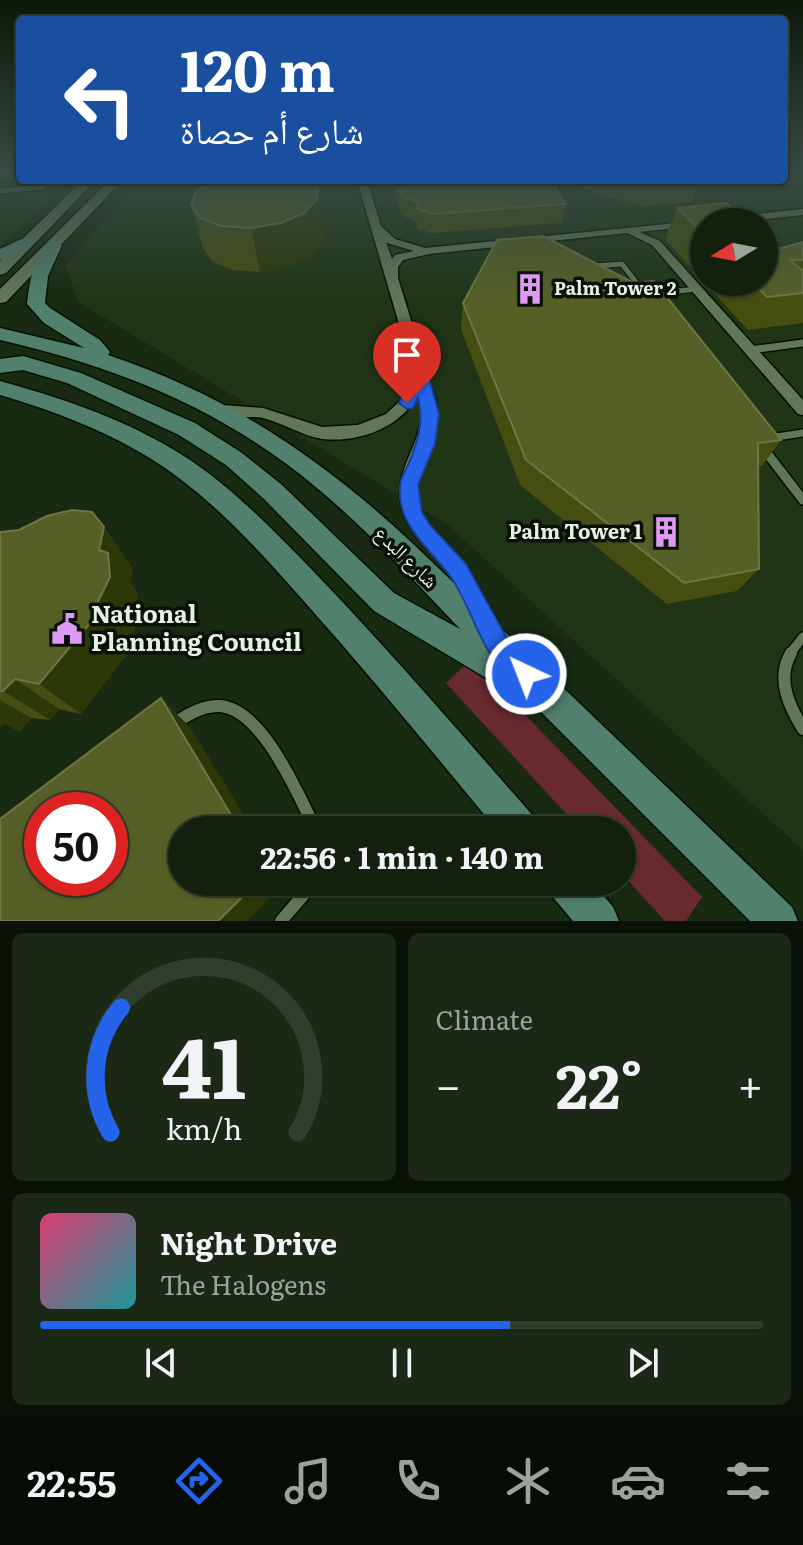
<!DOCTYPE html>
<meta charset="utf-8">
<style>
:root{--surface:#12200d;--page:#1b2816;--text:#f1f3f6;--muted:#9ca39d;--line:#313e2e;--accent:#2563eb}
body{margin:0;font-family:Literata,"Noto Naskh Arabic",serif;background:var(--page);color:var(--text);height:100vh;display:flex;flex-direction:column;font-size:30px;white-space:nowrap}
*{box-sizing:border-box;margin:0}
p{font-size:26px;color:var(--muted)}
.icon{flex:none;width:44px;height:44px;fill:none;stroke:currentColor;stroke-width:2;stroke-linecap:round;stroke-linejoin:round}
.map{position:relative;height:921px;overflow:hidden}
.drawer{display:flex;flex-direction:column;gap:12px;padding:12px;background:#0a1207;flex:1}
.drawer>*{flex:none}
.top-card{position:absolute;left:16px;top:16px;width:772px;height:168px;border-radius:8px;box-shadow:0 2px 6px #0004,0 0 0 2px var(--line);background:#1a4fa0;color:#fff;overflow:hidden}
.needle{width:52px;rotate:260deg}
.fabs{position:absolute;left:690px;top:208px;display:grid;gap:16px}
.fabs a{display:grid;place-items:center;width:88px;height:88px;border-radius:50%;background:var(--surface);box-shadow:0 2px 6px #0004,0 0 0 2px var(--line);font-size:40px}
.speed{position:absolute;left:24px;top:792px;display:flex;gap:16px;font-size:40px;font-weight:700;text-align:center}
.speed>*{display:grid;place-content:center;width:104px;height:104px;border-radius:50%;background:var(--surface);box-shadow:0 2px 6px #0004,0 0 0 2px var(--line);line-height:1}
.speed .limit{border:12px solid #d22;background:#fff;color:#111}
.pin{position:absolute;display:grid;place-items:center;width:68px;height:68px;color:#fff;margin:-82px -34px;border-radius:50% 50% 50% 0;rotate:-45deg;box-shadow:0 0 8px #0007}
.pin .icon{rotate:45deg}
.me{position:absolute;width:88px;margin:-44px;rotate:317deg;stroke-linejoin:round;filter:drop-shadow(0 0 6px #0008)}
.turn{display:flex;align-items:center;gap:28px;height:168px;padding:0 32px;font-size:36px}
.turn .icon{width:104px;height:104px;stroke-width:2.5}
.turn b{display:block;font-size:56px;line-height:68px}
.big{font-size:60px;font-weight:700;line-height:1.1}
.drawer .widget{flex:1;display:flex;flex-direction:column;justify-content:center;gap:12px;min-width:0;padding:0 28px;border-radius:12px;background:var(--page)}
.drawer .dial{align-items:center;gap:0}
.dial svg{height:208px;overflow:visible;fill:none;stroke:var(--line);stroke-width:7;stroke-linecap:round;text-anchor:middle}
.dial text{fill:var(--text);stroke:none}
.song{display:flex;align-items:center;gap:24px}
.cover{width:96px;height:96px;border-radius:12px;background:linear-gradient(135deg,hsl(340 70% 55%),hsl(180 70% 35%))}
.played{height:8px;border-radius:4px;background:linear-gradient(90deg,var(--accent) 65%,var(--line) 65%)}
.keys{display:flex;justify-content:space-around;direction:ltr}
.heat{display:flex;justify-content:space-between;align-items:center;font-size:44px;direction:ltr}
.drawer .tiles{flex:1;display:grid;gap:12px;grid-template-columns:1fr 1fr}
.widget:last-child{grid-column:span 2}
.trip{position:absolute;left:168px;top:816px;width:468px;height:80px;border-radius:40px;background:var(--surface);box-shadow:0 2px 6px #0004,0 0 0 2px var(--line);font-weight:700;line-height:80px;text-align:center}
.tabs{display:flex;height:128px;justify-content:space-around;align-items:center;background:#070d05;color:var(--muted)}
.tabs .icon{width:56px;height:56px}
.tabs .selected{color:var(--accent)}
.tabs b{font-size:36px;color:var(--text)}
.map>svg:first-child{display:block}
.built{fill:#1f3516;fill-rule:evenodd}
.green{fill:#692a2f}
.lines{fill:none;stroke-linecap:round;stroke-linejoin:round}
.service-far3-casing{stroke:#031200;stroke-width:7}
.service-far2-casing{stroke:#031200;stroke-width:10}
.service-far1-casing{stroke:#031200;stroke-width:12}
.service-casing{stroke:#031200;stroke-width:15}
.minor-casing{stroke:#031200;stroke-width:3}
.tertiary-casing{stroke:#031200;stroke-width:3}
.secondary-casing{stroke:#031200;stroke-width:3}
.service-far3{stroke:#62775a;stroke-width:5}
.service-far2{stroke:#62775a;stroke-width:7}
.service-far1{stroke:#62775a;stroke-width:9}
.service{stroke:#62775a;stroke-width:12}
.minor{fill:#62775a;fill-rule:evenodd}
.tertiary{fill:#62775a;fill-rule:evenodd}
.secondary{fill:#51806c;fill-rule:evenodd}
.wall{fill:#454e10}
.shaded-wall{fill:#2c3807}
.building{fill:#566026;stroke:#6d7644;stroke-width:2;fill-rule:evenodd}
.route{fill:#2563eb;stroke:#184099;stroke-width:2}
.labels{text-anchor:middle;stroke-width:7;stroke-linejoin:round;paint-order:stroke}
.far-poi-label{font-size:18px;font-weight:bold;fill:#e5f1e1;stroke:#091006;text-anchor:start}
.poi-label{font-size:20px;font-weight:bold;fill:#e5f1e1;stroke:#091006;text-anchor:end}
.street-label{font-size:20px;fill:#e5f1e1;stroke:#091006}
.near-poi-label{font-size:24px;font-weight:bold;fill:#e5f1e1;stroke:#091006;text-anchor:start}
</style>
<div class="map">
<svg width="803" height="921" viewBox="0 0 803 921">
<rect width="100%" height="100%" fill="#182a11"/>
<g class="built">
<polygon points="0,172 20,172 20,180 71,180 0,245"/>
<path d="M784,172L803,177V850L448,525L78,302L66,265L139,180H784ZM704,222H764V282H704Z"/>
</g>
<polygon class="green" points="471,659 702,897 686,921 665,921 622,874 622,830 581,830 446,683"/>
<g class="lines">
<defs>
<g id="service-far3">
<polyline points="0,177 20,175"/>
<polyline points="0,191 42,187 55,180"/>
<polyline points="594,266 622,264 643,291"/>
<polyline points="660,293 697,289"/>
</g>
<g id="service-far2">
<polyline points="654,294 677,291"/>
<polyline points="750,350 803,343"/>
<polyline points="770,438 803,433"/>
</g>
<g id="service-far1">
<polyline points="763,448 803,500"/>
<polyline points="789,655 803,637"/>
</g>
<g id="service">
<path d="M791,653C776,679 789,706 803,729"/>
<path d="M174,723C188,715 203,705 220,706C263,709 299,797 316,830"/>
<polyline points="281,921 306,892 309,882"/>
</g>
<g id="minor">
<path d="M357,180H367L381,226L395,239L425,248L708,220L709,222H704V225L639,232L660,241L803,400V415L798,414L652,245L627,233L429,254L403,260L398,267V278L436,402L435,430L417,486L419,508L428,523L467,567L497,620L500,627L497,634L490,636L483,634C474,615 465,596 453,579C436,552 401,530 400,496C398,459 431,434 419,393C402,427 360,443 323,439C302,436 283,423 263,418C248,415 225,421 215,410L222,405L263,408L322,427L358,425L386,414L401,400L411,365ZM386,242L387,243L414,251L395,255L392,259Z"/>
<polygon points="803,209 803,215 740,222 716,221 721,218"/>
</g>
<g id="tertiary">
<polygon points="83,180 96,180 6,273 0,275 0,261"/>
<polygon points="110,180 123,180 6,302 0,303 0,289"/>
</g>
<g id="secondary">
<polygon points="28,236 36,241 34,244 0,260 0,249"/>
<path d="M54,240L62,245L48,276L45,303L50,308L100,340L110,352L108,355C227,395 317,455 409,540L792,907L798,921H750L523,694L519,696L508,691L374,611L264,499L226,465L179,435L67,383L23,370L0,373V359L23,356L81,373L195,423L242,453L282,485L394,593L460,629C406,572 352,513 288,465C202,401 105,364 0,340V328L84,348L44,323L27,304C29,286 34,247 54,240Z"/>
<path d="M0,381C58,397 116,416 169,447C225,479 270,527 315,573C391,652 462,735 534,817L540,830H497C435,755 374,680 309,607C263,555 215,500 156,462C108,431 54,411 0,395Z"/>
<polygon points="547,882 592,882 613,907 619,921 573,921 552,896"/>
</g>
</defs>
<use href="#service-far3" class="service-far3-casing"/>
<use href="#service-far2" class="service-far2-casing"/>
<use href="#service-far1" class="service-far1-casing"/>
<use href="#service" class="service-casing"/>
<use href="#minor" class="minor-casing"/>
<use href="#tertiary" class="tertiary-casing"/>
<use href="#secondary" class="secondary-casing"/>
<use href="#service-far3" class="service-far3"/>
<use href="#service-far2" class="service-far2"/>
<use href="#service-far1" class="service-far1"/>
<use href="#service" class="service"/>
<use href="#minor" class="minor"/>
<use href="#tertiary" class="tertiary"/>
<use href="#secondary" class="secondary"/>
</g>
<g class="wall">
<polygon points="395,180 566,204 562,223 431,233 417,228 417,221 402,216 395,198"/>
<polygon points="573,180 715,180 706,195 692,202 643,206 595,194 578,185"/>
<polygon points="318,190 323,233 322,242 311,256 289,267 260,272 232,270 212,261 203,248 191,205"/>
<polygon points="677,208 704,222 704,282 665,239"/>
<polygon points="803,242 803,323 748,330 704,282 764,282 778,249"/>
<polygon points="463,303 781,440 762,466 758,466 759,569 737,591 667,604 520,485 461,329"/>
<polygon points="19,530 133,568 130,583 137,592 140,615 128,643 130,650 81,714 59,709 50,720 31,718 20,732 4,723 0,727 0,532"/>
</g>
<g class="shaded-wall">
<polygon points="700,180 715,180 706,195 692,202"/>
<polygon points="318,190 323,233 322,242 311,256 289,267 260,272 251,228"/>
<polygon points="104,527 133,568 130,583 137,592 140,615 128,643 130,650 81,714 39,684 95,608 99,550"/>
<polygon points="15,679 59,709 50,720 3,691"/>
<polygon points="161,698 190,727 253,830 240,830"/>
<polygon points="0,700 31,718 20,732 4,723 0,727"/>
<polygon points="258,882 284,882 285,883 247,921 218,921"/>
</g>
<g class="building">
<polygon points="214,180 308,180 313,182 318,190 317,199 305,213 281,223 251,228 221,226 200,218 191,205 196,191"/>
<polygon points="395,180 549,180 566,204 432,214 418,209 417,202 402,197"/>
<polygon points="726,203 747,222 704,222 704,234 677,208"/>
<polygon points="543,236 634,283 654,281 781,440 758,443 759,569 684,583 526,460 463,303 497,240"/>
<polygon points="764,237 778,249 803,242 803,260 790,260 803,271 803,293 767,297 752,282 764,282"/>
<polygon points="72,510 92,512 104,527 99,550 108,553 110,577 95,608 97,615 39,684 15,679 3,691 0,691 0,532 19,530 47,516"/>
<path d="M161,698L240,830H182V882H258L218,921H0V819ZM42,810H110V878H42Z"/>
</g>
<linearGradient id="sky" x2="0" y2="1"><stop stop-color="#0d1709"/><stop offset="0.57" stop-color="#374a43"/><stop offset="1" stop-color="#374a43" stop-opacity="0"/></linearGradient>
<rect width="803" height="301" fill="url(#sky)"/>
<path class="route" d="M417,357L425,362L439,414L435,444L418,485L422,512L430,525L466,564L509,642L534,665L538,674L534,682L526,686C482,668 475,610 450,576C430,548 396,525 400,486C400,479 406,470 409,463C418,441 424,421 418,398L413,408L407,409L399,403L404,393L409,362Z"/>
<defs>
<symbol id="building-bare" viewBox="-9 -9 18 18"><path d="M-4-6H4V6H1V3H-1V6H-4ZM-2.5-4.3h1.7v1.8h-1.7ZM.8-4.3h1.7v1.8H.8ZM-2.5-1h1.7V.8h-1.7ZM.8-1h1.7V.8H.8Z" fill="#dd99f3" stroke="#091006" stroke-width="2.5" paint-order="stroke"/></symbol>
<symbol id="civic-bare" viewBox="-9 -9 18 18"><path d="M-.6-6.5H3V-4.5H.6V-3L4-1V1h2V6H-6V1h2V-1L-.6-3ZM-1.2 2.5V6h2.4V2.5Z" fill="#dd99f3" stroke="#091006" stroke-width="2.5" paint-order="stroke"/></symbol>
</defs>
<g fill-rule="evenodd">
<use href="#building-bare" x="508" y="267" width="44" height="44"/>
<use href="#building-bare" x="644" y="510" width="44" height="44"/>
<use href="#civic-bare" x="45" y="607" width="44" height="44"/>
</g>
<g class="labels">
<g class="far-poi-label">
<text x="554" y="295">Palm Tower 2</text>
</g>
<g class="poi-label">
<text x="642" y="539">Palm Tower 1</text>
</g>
<g class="street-label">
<text transform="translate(406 557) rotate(44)" y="7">شارع البدع</text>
</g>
<g class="near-poi-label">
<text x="91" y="623">National<tspan x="91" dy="28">Planning Council</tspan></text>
</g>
</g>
</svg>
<div class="fabs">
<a><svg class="needle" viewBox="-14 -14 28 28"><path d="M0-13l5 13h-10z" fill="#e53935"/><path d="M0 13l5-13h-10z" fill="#9ca39d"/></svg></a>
</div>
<div class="speed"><div class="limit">50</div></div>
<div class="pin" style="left:407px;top:403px;background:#d93025"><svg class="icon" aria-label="arrive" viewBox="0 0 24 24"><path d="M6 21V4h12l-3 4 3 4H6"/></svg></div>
<svg class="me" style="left:526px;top:674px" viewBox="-20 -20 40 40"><circle r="17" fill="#2563eb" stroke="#fff" stroke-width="3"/><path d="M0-11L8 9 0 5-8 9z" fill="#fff"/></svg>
<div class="trip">22:56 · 1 min · 140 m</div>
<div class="top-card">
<div class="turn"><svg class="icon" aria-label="left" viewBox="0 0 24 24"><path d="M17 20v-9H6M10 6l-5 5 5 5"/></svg><div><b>120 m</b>شارع أم حصاة</div></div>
</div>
</div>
<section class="drawer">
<div class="tiles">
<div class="widget dial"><svg viewBox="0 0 100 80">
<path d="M14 69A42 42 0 1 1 86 69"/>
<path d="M14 69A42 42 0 0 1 18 21" stroke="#2563eb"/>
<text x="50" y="56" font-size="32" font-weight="700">41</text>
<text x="50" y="72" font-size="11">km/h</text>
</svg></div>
<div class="widget"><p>Climate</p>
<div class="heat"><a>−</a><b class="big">22°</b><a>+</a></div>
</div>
<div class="widget">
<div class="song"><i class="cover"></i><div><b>Night Drive</b><p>The Halogens</p></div></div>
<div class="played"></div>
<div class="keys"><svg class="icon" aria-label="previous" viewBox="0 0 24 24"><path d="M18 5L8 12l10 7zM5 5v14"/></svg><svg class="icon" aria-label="pause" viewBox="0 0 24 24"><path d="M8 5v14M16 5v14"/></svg><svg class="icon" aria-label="next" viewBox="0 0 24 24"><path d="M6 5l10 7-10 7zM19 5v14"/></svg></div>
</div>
</div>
</section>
<nav class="tabs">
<b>22:55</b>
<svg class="icon selected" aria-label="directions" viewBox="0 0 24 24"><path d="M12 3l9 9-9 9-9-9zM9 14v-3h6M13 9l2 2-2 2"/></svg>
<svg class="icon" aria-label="music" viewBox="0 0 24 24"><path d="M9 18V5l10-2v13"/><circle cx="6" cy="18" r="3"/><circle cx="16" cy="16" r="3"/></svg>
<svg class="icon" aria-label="phone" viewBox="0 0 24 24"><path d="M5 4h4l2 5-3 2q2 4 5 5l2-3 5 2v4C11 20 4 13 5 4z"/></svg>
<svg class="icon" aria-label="climate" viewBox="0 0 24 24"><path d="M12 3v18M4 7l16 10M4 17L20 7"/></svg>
<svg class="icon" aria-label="car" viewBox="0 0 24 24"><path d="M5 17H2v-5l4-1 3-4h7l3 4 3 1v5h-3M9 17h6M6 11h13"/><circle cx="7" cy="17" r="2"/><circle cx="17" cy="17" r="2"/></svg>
<svg class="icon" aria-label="filters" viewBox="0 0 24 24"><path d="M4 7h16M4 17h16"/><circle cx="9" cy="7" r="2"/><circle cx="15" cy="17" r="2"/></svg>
</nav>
